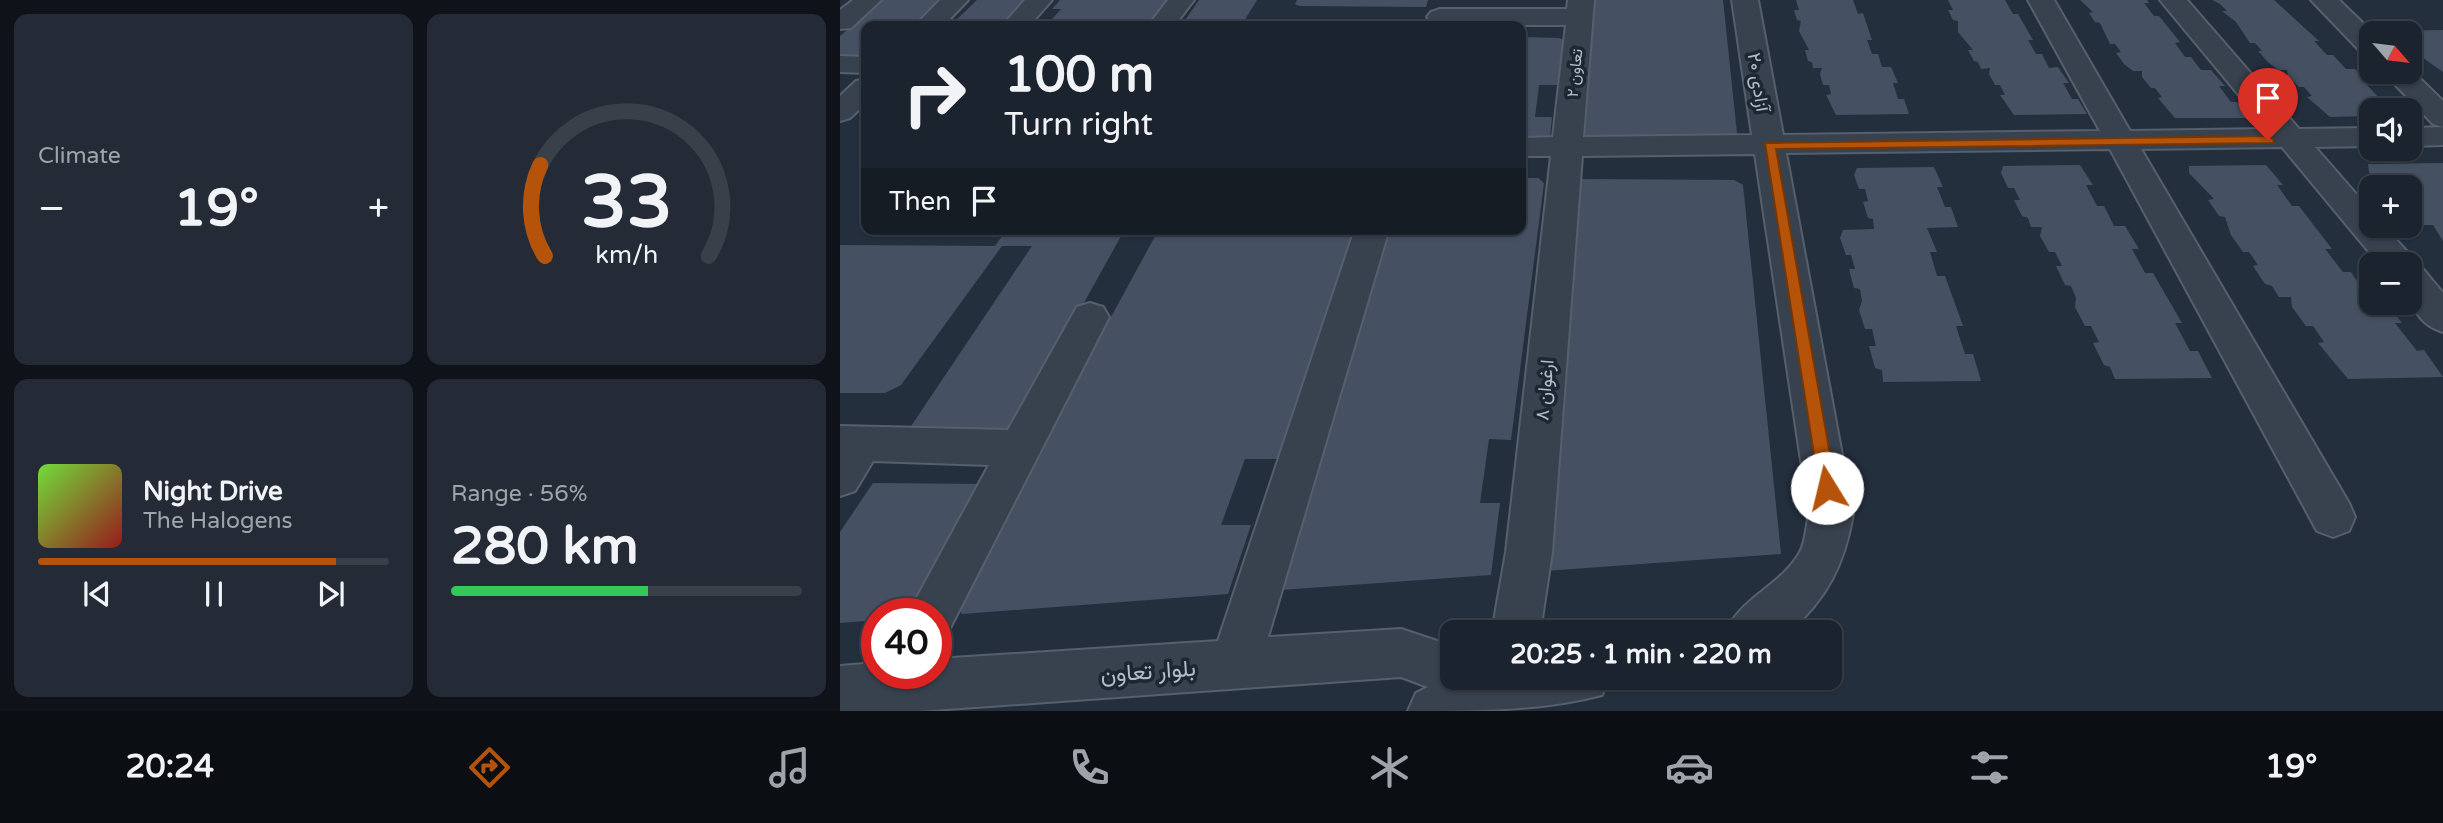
<!DOCTYPE html>
<meta charset="utf-8">
<style>
:root{--surface:#1b232e;--page:#242b36;--text:#f1f3f6;--muted:#a0a4aa;--line:#39404a;--accent:#b45309}
body{margin:0;font-family:"Varela Round",Vazirmatn,sans-serif;background:var(--page);color:var(--text);height:100vh;display:flex;flex-direction:column;font-size:26px;white-space:nowrap}
*{box-sizing:border-box;margin:0}
p{font-size:23px;color:var(--muted)}
.icon{flex:none;width:38px;height:38px;fill:none;stroke:currentColor;stroke-width:2;stroke-linecap:round;stroke-linejoin:round}
.map{position:relative;flex:1;overflow:hidden}
.side{display:flex;flex-direction:column;gap:14px;padding:14px;background:#0f1319;width:840px}
.side>*{flex:none}
.guide{position:absolute;left:21px;top:21px;width:665px;height:214px;border-radius:14px;box-shadow:0 2px 5px #0004,0 0 0 2px var(--line);background:#1b232e;color:var(--text);overflow:hidden}
.needle{width:46px;rotate:118deg}
.controls{position:absolute;left:1519px;top:21px;display:grid;gap:14px}
.controls a{display:grid;place-items:center;width:63px;height:63px;border-radius:14px;background:var(--surface);box-shadow:0 2px 5px #0004,0 0 0 2px var(--line);font-size:35px}
.speed{position:absolute;left:21px;top:598px;display:flex;gap:14px;font-size:35px;font-weight:700;text-align:center}
.speed>*{display:grid;place-content:center;width:91px;height:91px;border-radius:50%;background:var(--surface);box-shadow:0 2px 5px #0004,0 0 0 2px var(--line);line-height:1}
.speed .limit{border:10px solid #d22;background:#fff;color:#111}
.pin{position:absolute;display:grid;place-items:center;width:60px;height:60px;color:#fff;margin:-72px -30px;border-radius:50% 50% 50% 0;rotate:-45deg;box-shadow:0 0 7px #0007}
.pin .icon{rotate:45deg}
.me{position:absolute;width:77px;margin:-38px;rotate:351deg;stroke-linejoin:round;filter:drop-shadow(0 0 5px #0008)}
.turn{display:flex;align-items:center;gap:24px;height:147px;padding:0 28px;font-size:32px}
.turn .icon{width:91px;height:91px;stroke-width:2.5}
.turn b{display:block;font-size:49px;line-height:60px}
.then{display:flex;align-items:center;height:66px;padding:0 28px;background:#0003;gap:14px;font-size:26px}
.big{font-size:52px;font-weight:700;line-height:1.1}
.side .widget{flex:1;display:flex;flex-direction:column;justify-content:center;gap:10px;min-width:0;padding:0 24px;border-radius:14px;background:var(--page)}
.side .dial{align-items:center;gap:0}
.dial svg{height:182px;overflow:visible;fill:none;stroke:var(--line);stroke-width:7;stroke-linecap:round;text-anchor:middle}
.dial text{fill:var(--text);stroke:none}
.song{display:flex;align-items:center;gap:21px}
.cover{width:84px;height:84px;border-radius:10px;background:linear-gradient(135deg,hsl(100 70% 55%),hsl(0 70% 35%))}
.played{height:7px;border-radius:4px;background:linear-gradient(90deg,var(--accent) 85%,var(--line) 85%)}
.keys{display:flex;justify-content:space-around;direction:ltr}
.heat{display:flex;justify-content:space-between;align-items:center;font-size:38px;direction:ltr}
.charge{height:10px;border-radius:5px;background:linear-gradient(90deg,#34c759 56%,var(--line) 0)}
.side .tiles{flex:1;display:grid;gap:14px;grid-template-columns:repeat(2,1fr)}
.trip{position:absolute;left:600px;top:620px;width:402px;height:70px;border-radius:14px;background:var(--surface);box-shadow:0 2px 5px #0004,0 0 0 2px var(--line);font-weight:700;line-height:70px;text-align:center}
.menu{display:flex;height:112px;justify-content:space-around;align-items:center;background:#0b0e12;color:var(--muted)}
.menu .icon{width:49px;height:49px}
.menu .on{color:var(--accent)}
.menu b{font-size:32px;color:var(--text)}
main{display:flex;flex:1;min-height:0}
.map>svg:first-child{display:block}
.building{fill:#455162}
.lines{fill:none;stroke-linecap:round;stroke-linejoin:round}
.minor-casing{stroke:#565f6c;stroke-width:4}
.minor{fill:#38414e;fill-rule:evenodd}
.route{fill:#b45309;stroke:#753606;stroke-width:2}
.labels{text-anchor:middle;stroke-width:7;stroke-linejoin:round;paint-order:stroke}
.far-street-label{font-size:16px;fill:#b4bcc9;stroke:#1d2633}
.street-label{font-size:19px;fill:#b4bcc9;stroke:#1d2633}
.near-street-label{font-size:23px;fill:#b4bcc9;stroke:#1d2633}
</style>
<main>
<section class="side">
<div class="tiles">
<div class="widget"><p>Climate</p>
<div class="heat"><a>−</a><b class="big">19°</b><a>+</a></div>
</div>
<div class="widget dial"><svg viewBox="0 0 100 80">
<path d="M14 69A42 42 0 1 1 86 69"/>
<path d="M14 69A42 42 0 0 1 12 29" stroke="#b45309"/>
<text x="50" y="56" font-size="32" font-weight="700">33</text>
<text x="50" y="72" font-size="11">km/h</text>
</svg></div>
<div class="widget">
<div class="song"><i class="cover"></i><div><b>Night Drive</b><p>The Halogens</p></div></div>
<div class="played"></div>
<div class="keys"><svg class="icon" aria-label="previous" viewBox="0 0 24 24"><path d="M18 5L8 12l10 7zM5 5v14"/></svg><svg class="icon" aria-label="pause" viewBox="0 0 24 24"><path d="M8 5v14M16 5v14"/></svg><svg class="icon" aria-label="next" viewBox="0 0 24 24"><path d="M6 5l10 7-10 7zM19 5v14"/></svg></div>
</div>
<div class="widget"><p>Range · 56%</p><b class="big">280 km</b><div class="charge"></div></div>
</div>
</section>
<div class="map">
<svg width="1603" height="711" viewBox="0 0 1603 711">
<rect width="100%" height="100%" fill="#242f3e"/>
<g class="building">
<polygon points="43,0 102,0 75,26 26,26 26,56 0,56 0,36"/>
<polygon points="137,0 196,0 172,26 110,26"/>
<polygon points="220,0 335,0 329,10 320,9 308,26 206,26 221,9 212,9"/>
<polygon points="359,0 417,0 401,26 341,26"/>
<polygon points="457,0 588,0 586,7 459,6 455,4"/>
<polygon points="751,0 883,0 898,143 725,147"/>
<polygon points="956,0 1013,0 1018,14 1023,13 1032,40 1027,40 1032,54 1038,54 1042,67 1051,67 1058,83 1053,83 1058,99 1064,99 1069,114 996,115 986,95 991,94 989,85 983,85 980,74 982,68 973,68 972,62 968,61 965,50 969,50 959,31 961,21 957,20 954,10 959,10"/>
<polygon points="1108,0 1165,0 1173,14 1178,14 1193,40 1188,40 1196,54 1202,54 1209,68 1218,67 1229,83 1223,83 1232,99 1238,99 1247,114 1174,115 1160,95 1165,95 1160,85 1155,85 1149,74 1150,68 1141,69 1138,62 1134,61 1128,50 1133,50 1118,32 1118,21 1113,20 1108,10 1113,10"/>
<polygon points="1240,0 1307,0 1309,3 1304,3 1314,16 1319,16 1340,42 1335,43 1345,57 1351,57 1361,70 1371,70 1385,86 1379,86 1391,102 1397,102 1409,118 1335,118 1318,98 1322,97 1315,88 1311,88 1302,77 1302,71 1293,71 1284,64 1276,53 1281,52 1275,44 1270,44 1260,23 1255,22 1249,13 1253,12"/>
<polygon points="1372,0 1434,0 1479,41 1474,41 1487,55 1493,55 1506,69 1515,69 1532,85 1527,85 1542,101 1548,101 1557,110 1531,110 1531,116 1490,117 1467,97 1472,96 1464,87 1459,87 1448,76 1447,70 1438,70 1428,62 1418,51 1422,51 1415,43 1410,43 1396,22 1382,11 1387,11 1380,4"/>
<polygon points="451,22 581,22 579,26 444,26"/>
<polygon points="1603,30 1603,72 1579,55 1584,54 1575,46 1570,46 1570,33 1556,31"/>
<polygon points="681,37 719,38 726,41 720,85 699,85 695,117 712,117 709,147 681,147"/>
<polygon points="1603,163 1603,241 1593,225 1582,225 1570,214 1570,187 1542,186 1529,172 1528,164"/>
<polygon points="1240,165 1253,185 1246,185 1257,206 1264,206 1274,226 1285,226 1299,249 1292,249 1305,273 1313,273 1342,323 1335,323 1350,351 1358,351 1372,378 1275,379 1270,367 1264,365 1253,343 1259,342 1251,326 1245,326 1235,307 1236,298 1231,286 1225,285 1216,266 1222,266 1215,252 1209,252 1200,236 1202,227 1191,227 1188,218 1182,216 1174,200 1180,200 1174,188 1168,188 1161,173 1163,166"/>
<polygon points="1426,165 1443,185 1437,185 1452,206 1459,206 1492,249 1485,249 1503,272 1511,272 1527,296 1531,295 1531,303 1546,303 1562,323 1555,323 1577,351 1584,350 1603,377 1508,379 1478,343 1484,342 1473,326 1466,326 1452,307 1451,297 1439,297 1432,286 1425,284 1413,266 1418,265 1409,252 1403,252 1391,235 1385,217 1379,216 1368,200 1374,199 1349,173 1349,166"/>
<polygon points="1094,167 1103,187 1097,187 1105,207 1111,207 1118,227 1087,228 1097,252 1090,252 1097,276 1105,276 1123,326 1116,326 1125,354 1133,354 1141,381 1043,382 1042,370 1035,368 1029,346 1036,346 1032,329 1025,329 1019,310 1022,301 1020,289 1014,288 1009,269 1015,269 1011,255 1006,255 1000,238 1003,230 1034,229 1033,219 1028,218 1023,202 1028,201 1025,189 1019,189 1014,175 1017,168"/>
<polygon points="681,178 698,178 704,183 671,440 649,439 640,503 660,503 651,575 413,592 544,229 681,229"/>
<polygon points="741,179 894,180 903,185 941,554 677,573 734,183"/>
<polygon points="167,229 285,229 162,450 55,450 192,246 162,246 61,385 45,393 0,393 0,245 155,246"/>
<polygon points="319,229 514,229 438,459 405,459 381,525 411,525 388,594 122,614 115,603"/>
<polygon points="33,483 142,484 95,604 81,614 37,614 37,620 0,623 0,532"/>
</g>
<g class="lines">
<defs>
<g id="minor">
<polygon points="13,0 41,0 11,28 0,29 0,10"/>
<polygon points="100,0 128,0 103,26 75,26"/>
<polygon points="185,0 212,0 189,26 162,26"/>
<polygon points="328,0 354,0 334,26 308,26"/>
<path d="M728,0H754L743,137L912,135L892,0H918L943,135L1260,131L1188,0H1214L1290,131L1427,129L1320,0H1347L1459,129L1531,128V146L1475,147L1531,211V226H1544L1570,255L1574,267L1583,269L1603,293V332C1569,321 1570,295 1570,264H1539L1442,147L1301,149L1509,503L1515,517L1509,531L1493,537L1477,531L1270,149L946,153L1013,514C1005,563 987,599 949,632H886C900,598 942,585 960,552C966,541 966,526 969,514L915,154L742,156L712,552L700,632H652L666,552L711,156H681V138L713,137L726,25H600L591,22L587,17L591,12L600,9H727Z"/>
<polygon points="1471,0 1499,0 1533,33 1531,54 1521,52"/>
<polygon points="0,56 26,57 26,73 0,72"/>
<polygon points="1570,69 1603,101 1603,145 1570,146 1570,128 1603,127 1593,124 1543,72 1570,72"/>
<polygon points="26,79 26,103 10,118 0,121 0,96 16,81"/>
<path d="M515,229H549L428,637L561,629L612,646V677H769L762,695C702,711 631,711 568,711L576,693L588,687L561,677L79,711H0V666L37,663V674H96V659L378,641Z"/>
<polygon points="250,303 263,307 269,317 109,630 96,635 96,614 68,614 149,465 33,461 15,491 0,496 0,426 168,430 237,307"/>
</g>
</defs>
<use href="#minor" class="minor-casing"/>
<use href="#minor" class="minor"/>
</g>
<polygon class="route" points="1428,136 1434,140 1433,143 936,149 996,488 987,495 980,493 925,143"/>
<g class="labels">
<g class="far-street-label">
<text transform="translate(734 73) rotate(-84)" y="6">تعاون ۲</text>
</g>
<g class="street-label">
<text transform="translate(919 82) rotate(81)" y="7">آزادی ۲۰</text>
<text transform="translate(704 390) rotate(-85)" y="7">ارغوان ۸</text>
</g>
<g class="near-street-label">
<text transform="translate(308 671) rotate(-4)" y="8">بلوار تعاون</text>
</g>
</g>
</svg>
<div class="controls">
<a><svg class="needle" viewBox="-14 -14 28 28"><path d="M0-13l5 13h-10z" fill="#e53935"/><path d="M0 13l5-13h-10z" fill="#a0a4aa"/></svg></a>
<a><svg class="icon" aria-label="sound" viewBox="0 0 24 24"><path d="M4 9h4l5-4v14l-5-4H4zM17 9q2 3 0 6"/></svg></a>
<a>+</a>
<a>−</a>
</div>
<div class="speed"><div class="limit">40</div></div>
<div class="pin" style="left:1428px;top:140px;background:#d93025"><svg class="icon" aria-label="arrive" viewBox="0 0 24 24"><path d="M6 21V4h12l-3 4 3 4H6"/></svg></div>
<svg class="me" style="left:987px;top:488px" viewBox="-20 -20 40 40"><circle r="19" fill="#fff"/><path d="M0-13L10 11 0 6-10 11z" fill="#b45309"/></svg>
<div class="trip">20:25 · 1 min · 220 m</div>
<div class="guide">
<div class="turn"><svg class="icon" aria-label="right" viewBox="0 0 24 24"><path d="M7 20v-9h11M14 6l5 5-5 5"/></svg><div><b>100 m</b>Turn right</div></div>
<div class="then">Then<svg class="icon" aria-label="arrive" viewBox="0 0 24 24"><path d="M6 21V4h12l-3 4 3 4H6"/></svg></div>
</div>
</div>
</main>
<nav class="menu">
<b>20:24</b>
<svg class="icon on" aria-label="directions" viewBox="0 0 24 24"><path d="M12 3l9 9-9 9-9-9zM9 14v-3h6M13 9l2 2-2 2"/></svg>
<svg class="icon" aria-label="music" viewBox="0 0 24 24"><path d="M9 18V5l10-2v13"/><circle cx="6" cy="18" r="3"/><circle cx="16" cy="16" r="3"/></svg>
<svg class="icon" aria-label="phone" viewBox="0 0 24 24"><path d="M5 4h4l2 5-3 2q2 4 5 5l2-3 5 2v4C11 20 4 13 5 4z"/></svg>
<svg class="icon" aria-label="climate" viewBox="0 0 24 24"><path d="M12 3v18M4 7l16 10M4 17L20 7"/></svg>
<svg class="icon" aria-label="car" viewBox="0 0 24 24"><path d="M5 17H2v-5l4-1 3-4h7l3 4 3 1v5h-3M9 17h6M6 11h13"/><circle cx="7" cy="17" r="2"/><circle cx="17" cy="17" r="2"/></svg>
<svg class="icon" aria-label="filters" viewBox="0 0 24 24"><path d="M4 7h16M4 17h16"/><circle cx="9" cy="7" r="2"/><circle cx="15" cy="17" r="2"/></svg>
<b>19°</b>
</nav>
